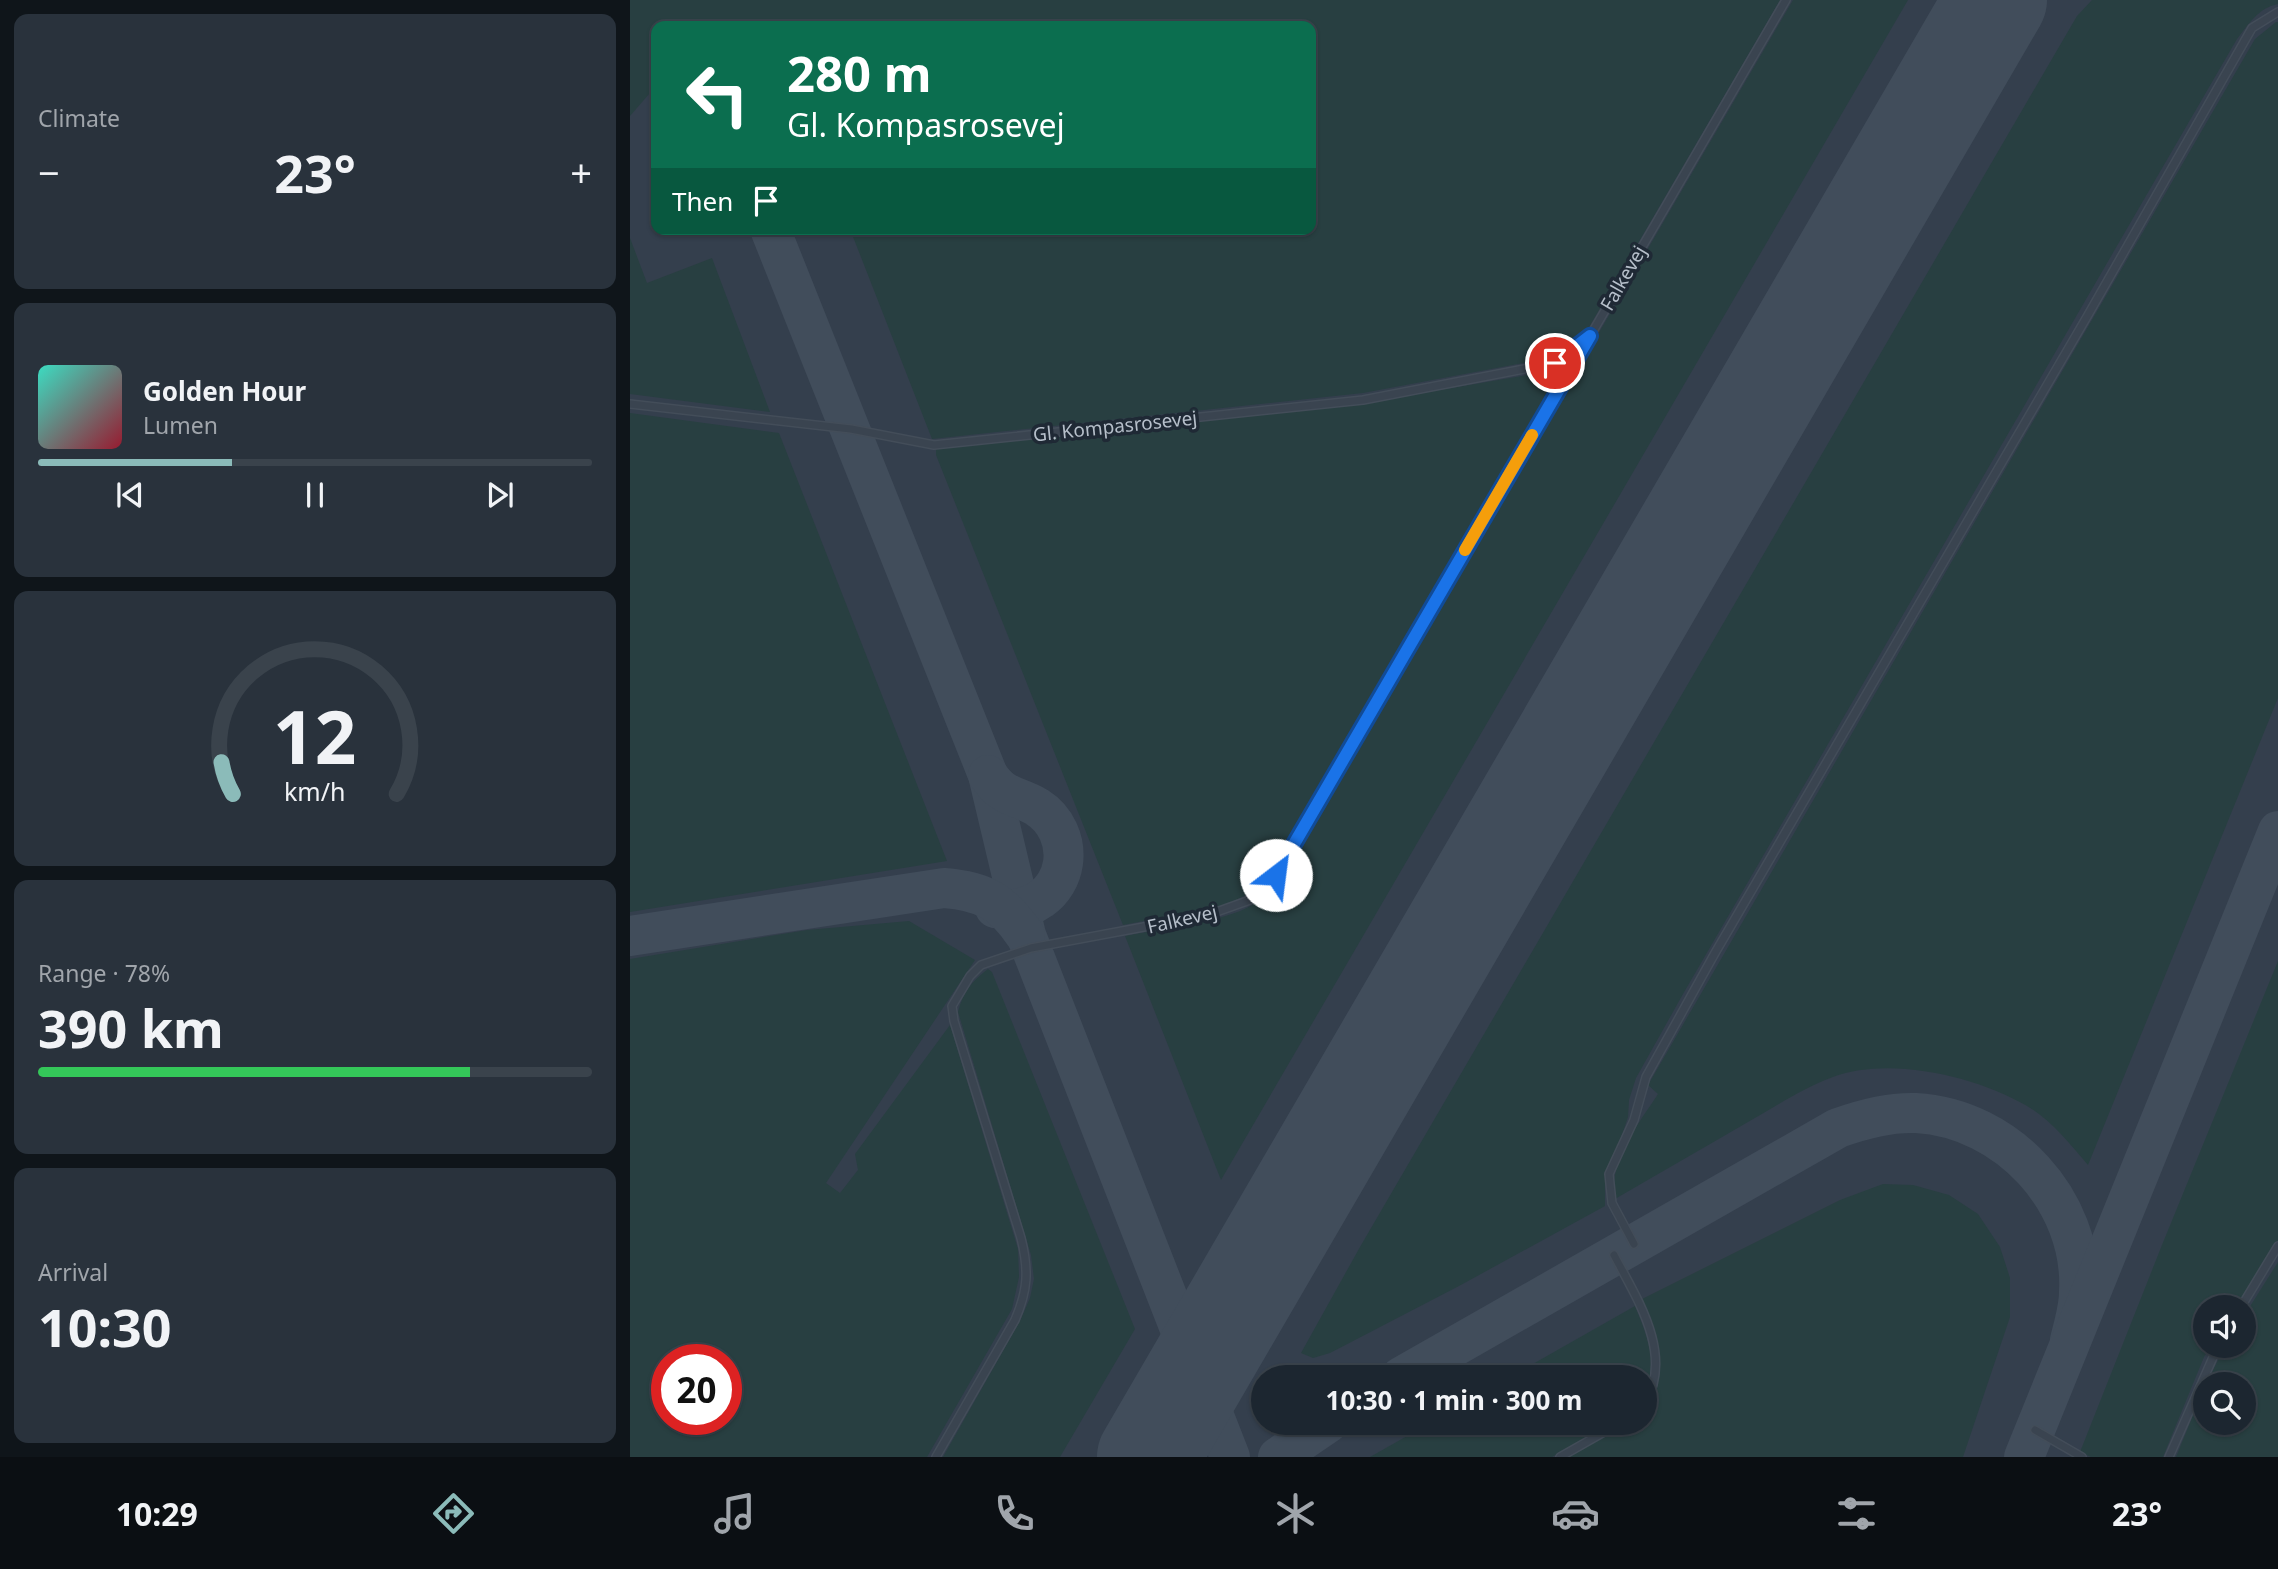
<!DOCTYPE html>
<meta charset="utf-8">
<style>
:root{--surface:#1c2630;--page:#29323c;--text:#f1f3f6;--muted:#a0a5ab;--line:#3a434c;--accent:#8bbbb9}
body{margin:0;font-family:"Noto Sans",sans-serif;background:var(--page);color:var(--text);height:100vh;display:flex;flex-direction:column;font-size:26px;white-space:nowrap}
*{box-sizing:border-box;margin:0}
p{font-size:23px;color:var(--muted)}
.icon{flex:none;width:38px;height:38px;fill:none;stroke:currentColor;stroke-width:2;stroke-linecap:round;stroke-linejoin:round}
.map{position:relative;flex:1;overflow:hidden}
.side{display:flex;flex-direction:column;gap:14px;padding:14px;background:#0f151a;width:630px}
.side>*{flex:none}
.banner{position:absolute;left:21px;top:21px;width:665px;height:214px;border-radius:14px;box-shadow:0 2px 5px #0004,0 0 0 2px var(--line);background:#0b6e4f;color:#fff;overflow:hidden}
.fabs{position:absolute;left:1563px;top:1295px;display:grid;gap:14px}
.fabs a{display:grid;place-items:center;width:63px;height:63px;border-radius:50%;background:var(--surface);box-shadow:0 2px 5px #0004,0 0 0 2px var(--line);font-size:35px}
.speed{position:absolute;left:21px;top:1344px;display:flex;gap:14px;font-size:35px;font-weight:700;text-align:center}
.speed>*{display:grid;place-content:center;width:91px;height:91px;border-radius:50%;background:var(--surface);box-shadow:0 2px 5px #0004,0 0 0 2px var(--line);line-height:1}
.speed .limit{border:10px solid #d22;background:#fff;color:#111}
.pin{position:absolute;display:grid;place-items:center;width:60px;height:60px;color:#fff;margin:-30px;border:4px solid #fff;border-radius:50%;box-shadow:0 2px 7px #0007}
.me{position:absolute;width:77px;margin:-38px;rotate:30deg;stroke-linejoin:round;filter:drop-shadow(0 0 5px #0008)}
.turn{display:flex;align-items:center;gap:24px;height:147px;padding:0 21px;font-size:32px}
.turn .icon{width:91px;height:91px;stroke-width:2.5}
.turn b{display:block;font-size:49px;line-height:60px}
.then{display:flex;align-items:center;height:66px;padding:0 21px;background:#0003;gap:14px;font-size:26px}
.big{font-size:52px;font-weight:700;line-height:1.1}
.side .widget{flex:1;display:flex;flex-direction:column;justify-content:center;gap:10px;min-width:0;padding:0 24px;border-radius:14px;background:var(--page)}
.side .dial{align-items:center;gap:0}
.dial svg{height:182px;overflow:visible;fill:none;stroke:var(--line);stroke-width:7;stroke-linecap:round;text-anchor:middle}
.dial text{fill:var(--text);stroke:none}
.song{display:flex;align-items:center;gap:21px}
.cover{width:84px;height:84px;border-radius:10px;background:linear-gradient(135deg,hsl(170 70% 55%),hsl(350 70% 35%))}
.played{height:7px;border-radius:4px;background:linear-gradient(90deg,var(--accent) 35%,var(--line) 35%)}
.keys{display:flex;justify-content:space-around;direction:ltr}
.heat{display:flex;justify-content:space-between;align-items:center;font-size:38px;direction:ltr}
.charge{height:10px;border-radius:5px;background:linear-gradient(90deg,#34c759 78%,var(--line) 0)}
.trip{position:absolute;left:621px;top:1365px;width:406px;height:70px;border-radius:35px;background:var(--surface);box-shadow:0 2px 5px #0004,0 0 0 2px var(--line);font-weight:700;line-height:70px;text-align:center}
.menu{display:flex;height:112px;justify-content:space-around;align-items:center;background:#0b0f13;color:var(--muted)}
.menu .icon{width:49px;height:49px}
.menu .selected{color:var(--accent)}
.menu b{font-size:32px;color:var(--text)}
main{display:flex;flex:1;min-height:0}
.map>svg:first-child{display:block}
.airport{fill:#343f4d;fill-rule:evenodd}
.green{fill:#283f41;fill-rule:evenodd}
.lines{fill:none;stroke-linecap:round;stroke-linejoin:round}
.taxiway{stroke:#414d5b;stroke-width:40}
.runway{stroke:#414d5b;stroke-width:102}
.lane-casing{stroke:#434d59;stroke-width:10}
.lane{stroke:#3a4450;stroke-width:7}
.route-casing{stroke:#114b97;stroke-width:18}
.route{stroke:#1a73e8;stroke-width:12}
.slow{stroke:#f59e0b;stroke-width:12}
.labels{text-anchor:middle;stroke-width:7;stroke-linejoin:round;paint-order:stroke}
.street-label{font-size:19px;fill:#b6bfca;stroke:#1f2935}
</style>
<main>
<section class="side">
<div class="widget"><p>Climate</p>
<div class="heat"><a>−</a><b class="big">23°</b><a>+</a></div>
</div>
<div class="widget">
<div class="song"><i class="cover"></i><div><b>Golden Hour</b><p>Lumen</p></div></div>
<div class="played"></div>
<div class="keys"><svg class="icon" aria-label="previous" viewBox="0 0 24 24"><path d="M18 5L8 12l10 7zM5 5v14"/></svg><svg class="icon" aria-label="pause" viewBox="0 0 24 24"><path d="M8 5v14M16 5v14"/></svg><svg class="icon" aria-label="next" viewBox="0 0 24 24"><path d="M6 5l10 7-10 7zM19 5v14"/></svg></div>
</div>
<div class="widget dial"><svg viewBox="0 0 100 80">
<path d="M14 69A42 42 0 1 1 86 69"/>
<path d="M14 69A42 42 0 0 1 9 55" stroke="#8bbbb9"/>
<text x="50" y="56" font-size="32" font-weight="700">12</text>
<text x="50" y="72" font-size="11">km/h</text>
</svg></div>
<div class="widget"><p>Range · 78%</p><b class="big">390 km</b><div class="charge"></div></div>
<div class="widget"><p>Arrival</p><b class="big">10:30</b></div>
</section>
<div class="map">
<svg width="1648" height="1457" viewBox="0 0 1648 1457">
<rect width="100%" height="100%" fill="#263240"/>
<path class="airport" d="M0,0H1648V1457H0ZM26,26H681V229H26ZM1575,1307H1614V1346H1575ZM37,1360H96V1419H37ZM634,1377H1015V1423H634ZM1575,1384H1614V1423H1575Z"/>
<g class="green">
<polygon points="0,0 1150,0 955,334 929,354 914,359 733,393 302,439 220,229 681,229 681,26 26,26 26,86 0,116"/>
<path d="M1163,0H1278L591,1180L495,936C528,929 595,922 622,905C633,898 642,888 650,879Z"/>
<path d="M1462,0H1648V4C1628,8 1619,24 1607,39L1053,994L1006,1078L999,1100L998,1117L992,1135L975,1173V1206L829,1286L700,1353L683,1358L671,1353L730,1247L1447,16Z"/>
<path d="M1646,22H1648V698L1458,1165C1440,1144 1421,1120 1397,1106C1345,1076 1260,1056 1203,1077C1173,1088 1146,1106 1118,1122C1074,1148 1029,1173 985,1199C978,1161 1008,1125 1028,1094L1018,1085L1625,39Z"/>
<polygon points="0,238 17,283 82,258 140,412 0,394"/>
<polygon points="937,364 643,869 614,896 593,906 493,925 306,455 306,449 740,402 920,371"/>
<polygon points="0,413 149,433 317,861 0,912"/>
<path d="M279,921L345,960L196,1183L210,1193L228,1170L225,1154L320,1025L388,1249L389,1277L382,1309L297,1457H0V959L177,930ZM37,1360H96V1419H37Z"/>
<polygon points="1648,961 1648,1241 1606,1307 1575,1307 1575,1346 1581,1346 1574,1357 1533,1457 1461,1457 1450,1452 1532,1245"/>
<path d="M358,969L362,972L505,1329L430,1457H313L390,1321L400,1298L404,1279L401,1255L328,1012C333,992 342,981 358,969Z"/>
<path d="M1253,1184L1283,1185L1319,1195L1348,1214L1370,1247L1380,1278V1317L1333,1457H937L997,1423H1015C1015,1404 1022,1407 1026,1392C1035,1360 1026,1329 1012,1299L1210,1200Z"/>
<polygon points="1648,1262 1648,1457 1546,1457 1575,1386 1575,1423 1614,1423 1614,1384 1576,1384 1595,1346 1614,1346 1614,1316"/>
<path d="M1005,1306C1017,1335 1029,1364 1015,1395V1377H880Z"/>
<polygon points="800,1423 982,1423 922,1457 740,1457"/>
</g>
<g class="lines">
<g class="taxiway">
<polyline points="140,229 358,775 396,935 600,1457"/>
<path d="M358,775C373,798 386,795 407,807C426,819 436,841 433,863C431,877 423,891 411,899C397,909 381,911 365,908"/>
<path d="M0,936L314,888C354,891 373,902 395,935"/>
<path d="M771,1377L1208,1128C1233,1119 1259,1112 1286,1113C1377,1118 1454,1201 1449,1292C1449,1308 1444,1324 1440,1340"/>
<polyline points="648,1457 698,1423"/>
<polyline points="1394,1457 1648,831"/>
</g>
<polyline class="runway" points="518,1457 1366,0"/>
<defs>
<g id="lane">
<polyline points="0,404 221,429 304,445 733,400 925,363 957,338"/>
<polyline points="1004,1244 982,1203 979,1174 1004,1120 1016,1077 1085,953 1458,315 1622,28 1648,12"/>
<path d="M984,1255C1007,1299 1044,1354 1015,1404"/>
<polyline points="1611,1307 1648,1246"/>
<polyline points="1405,1430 1452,1457"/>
<path d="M306,1457L385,1320C398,1290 399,1270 391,1238L324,1021L322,1006L340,976L351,965L401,948L578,915L620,900L646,875L1156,0"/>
<polyline points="930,1457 990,1423"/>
<polyline points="1539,1457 1588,1346"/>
</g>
</defs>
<use href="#lane" class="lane-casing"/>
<use href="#lane" class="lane"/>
</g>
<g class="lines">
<defs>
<polyline id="route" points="646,875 960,336 925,363"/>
</defs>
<use href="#route" class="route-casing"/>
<use href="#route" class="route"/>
<polyline class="slow" points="835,550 902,435"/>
</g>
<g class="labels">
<g class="street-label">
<text transform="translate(993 278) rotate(-60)" y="7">Falkevej</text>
<text transform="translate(485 426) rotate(-6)" y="7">Gl. Kompasrosevej</text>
<text transform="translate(552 919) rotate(-13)" y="7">Falkevej</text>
</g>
</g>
</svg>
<div class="fabs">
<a><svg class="icon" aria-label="sound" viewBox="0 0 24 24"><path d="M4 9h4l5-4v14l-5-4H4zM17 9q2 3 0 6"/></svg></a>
<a><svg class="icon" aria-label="search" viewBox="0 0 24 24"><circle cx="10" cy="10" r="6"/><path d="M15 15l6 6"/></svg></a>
</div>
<div class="speed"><div class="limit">20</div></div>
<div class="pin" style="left:925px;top:363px;background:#d93025"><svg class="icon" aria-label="arrive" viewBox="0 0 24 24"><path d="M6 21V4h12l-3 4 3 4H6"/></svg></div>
<svg class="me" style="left:646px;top:875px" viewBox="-20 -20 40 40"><circle r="19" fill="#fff"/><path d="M0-13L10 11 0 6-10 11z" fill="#1a73e8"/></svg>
<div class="trip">10:30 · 1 min · 300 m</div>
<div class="banner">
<div class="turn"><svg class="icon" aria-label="left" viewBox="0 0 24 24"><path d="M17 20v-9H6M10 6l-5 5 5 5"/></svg><div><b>280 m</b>Gl. Kompasrosevej</div></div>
<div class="then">Then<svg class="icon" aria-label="arrive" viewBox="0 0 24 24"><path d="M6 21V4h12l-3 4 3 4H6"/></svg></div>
</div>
</div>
</main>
<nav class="menu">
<b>10:29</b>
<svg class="icon selected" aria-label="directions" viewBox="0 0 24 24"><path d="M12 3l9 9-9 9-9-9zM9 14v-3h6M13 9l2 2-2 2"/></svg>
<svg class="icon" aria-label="music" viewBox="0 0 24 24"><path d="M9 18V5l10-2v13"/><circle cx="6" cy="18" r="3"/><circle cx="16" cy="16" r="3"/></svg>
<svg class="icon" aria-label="phone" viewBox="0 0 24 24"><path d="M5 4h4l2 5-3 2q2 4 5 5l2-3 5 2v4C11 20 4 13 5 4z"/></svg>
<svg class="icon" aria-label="climate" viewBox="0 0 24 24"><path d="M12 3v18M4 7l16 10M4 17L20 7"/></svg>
<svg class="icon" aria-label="car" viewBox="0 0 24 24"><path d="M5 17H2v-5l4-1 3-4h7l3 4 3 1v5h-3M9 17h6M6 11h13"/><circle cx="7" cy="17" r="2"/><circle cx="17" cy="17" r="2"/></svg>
<svg class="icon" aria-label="filters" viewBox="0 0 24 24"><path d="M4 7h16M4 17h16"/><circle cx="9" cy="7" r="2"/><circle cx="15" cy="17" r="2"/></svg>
<b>23°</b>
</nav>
